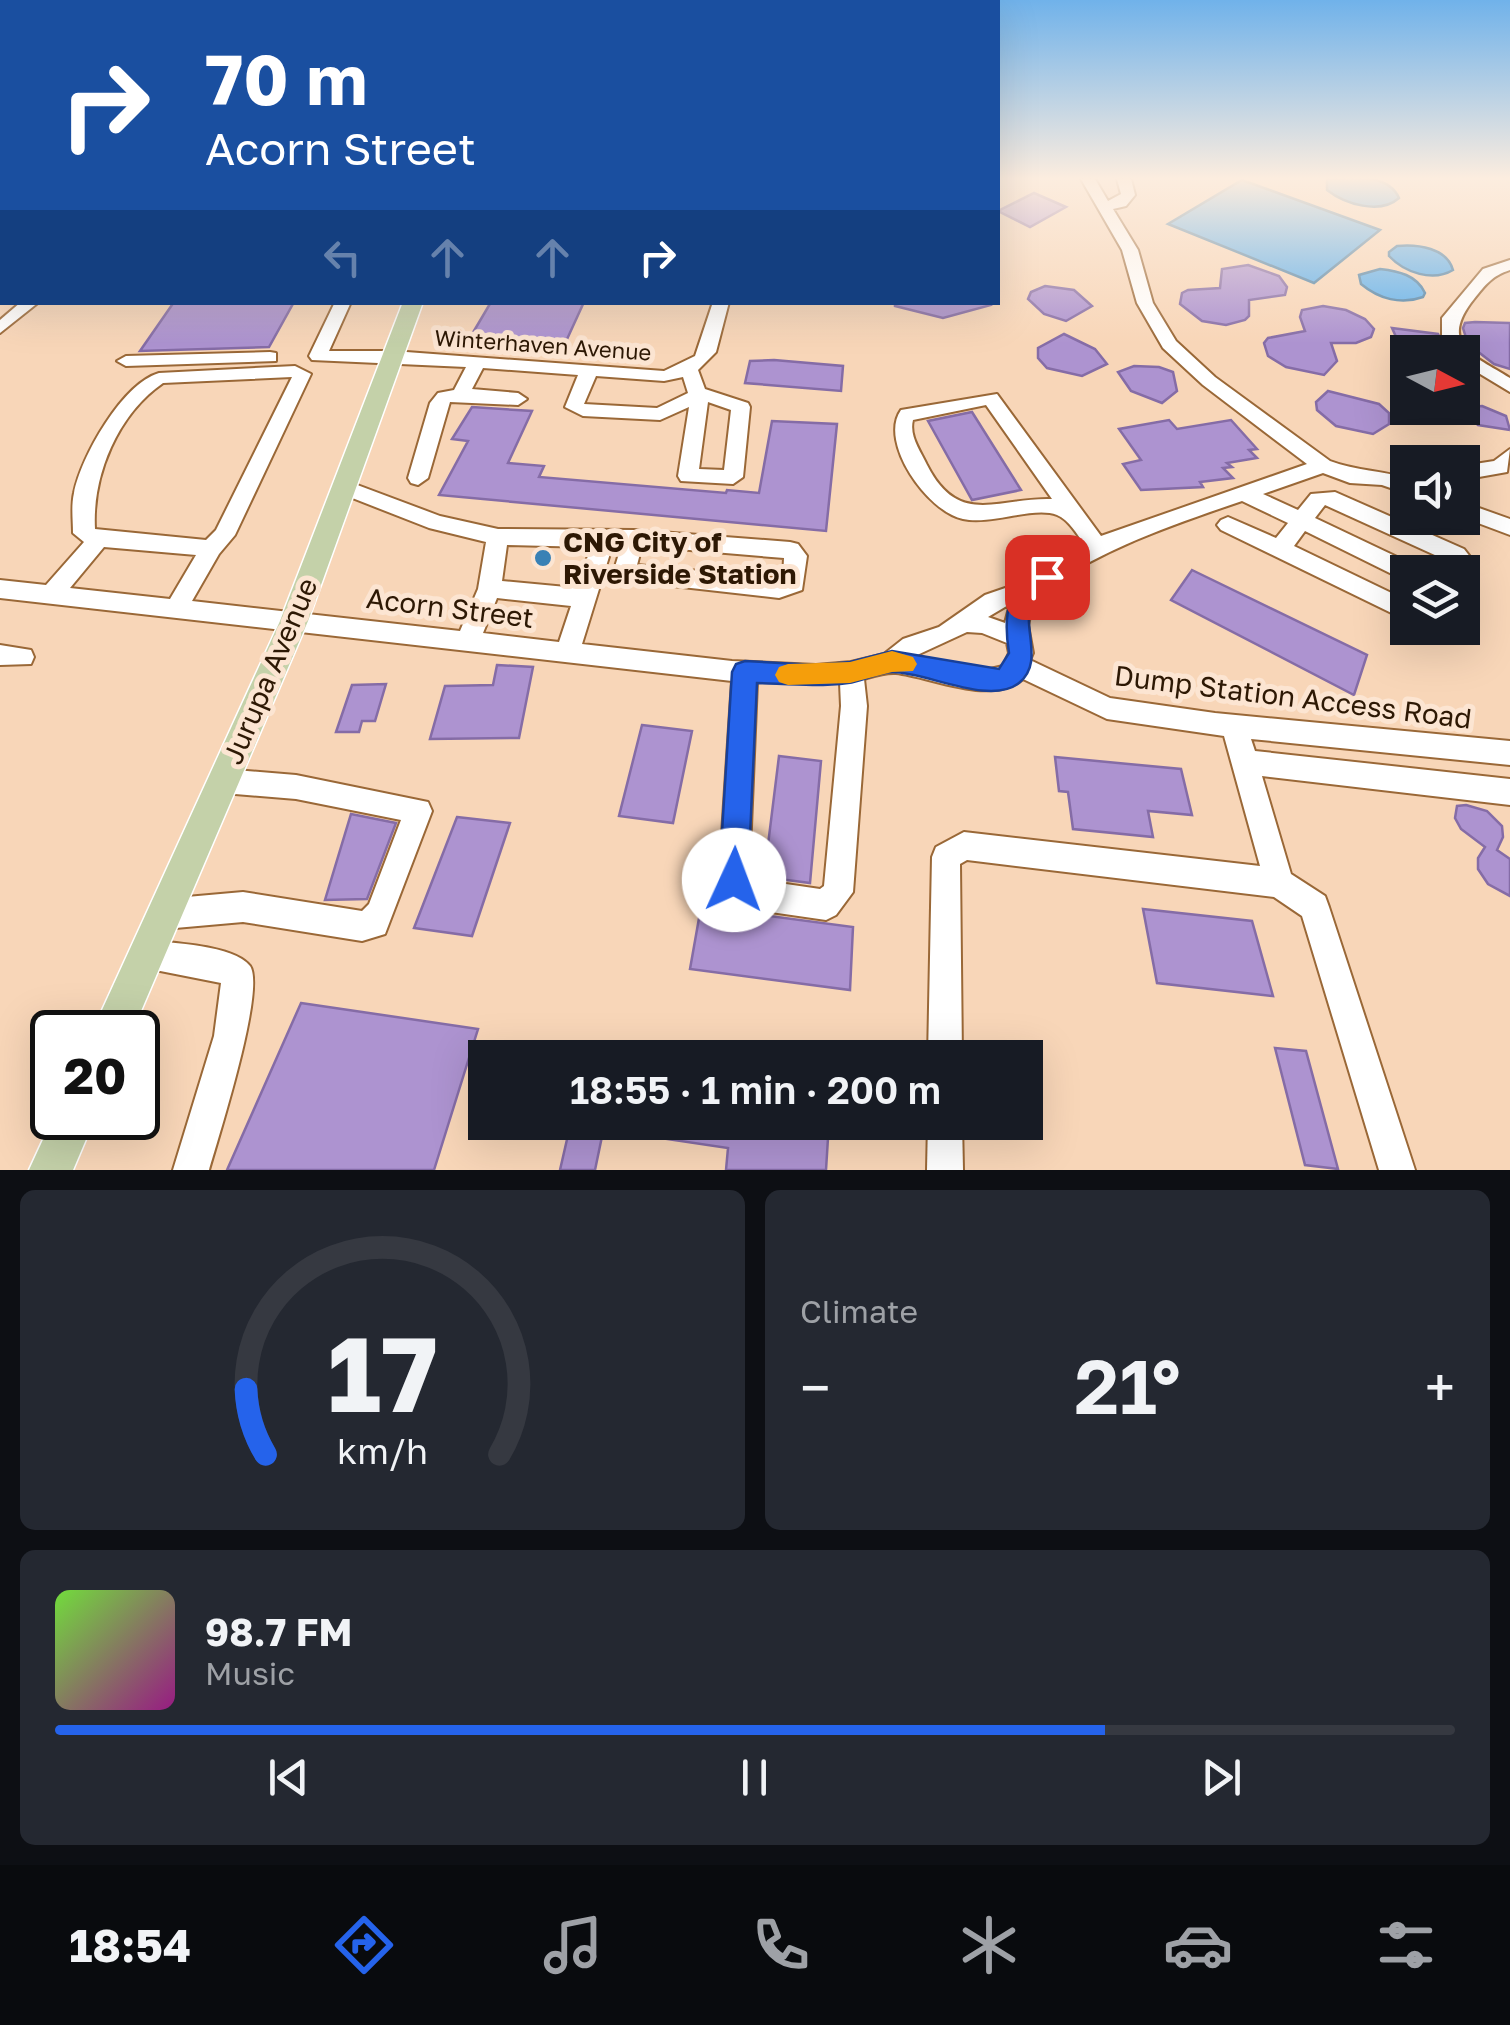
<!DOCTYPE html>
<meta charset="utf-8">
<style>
:root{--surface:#171b24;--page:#242831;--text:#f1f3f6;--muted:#9ea1a6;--line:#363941;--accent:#2563eb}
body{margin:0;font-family:"Golos Text",sans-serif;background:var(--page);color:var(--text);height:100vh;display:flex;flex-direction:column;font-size:38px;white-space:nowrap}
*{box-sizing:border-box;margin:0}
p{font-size:32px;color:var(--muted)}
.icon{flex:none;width:55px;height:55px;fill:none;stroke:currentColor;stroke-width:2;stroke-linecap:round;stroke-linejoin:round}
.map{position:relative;height:1170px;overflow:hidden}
.sheet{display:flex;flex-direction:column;gap:20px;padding:20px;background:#0d0f14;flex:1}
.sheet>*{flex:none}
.top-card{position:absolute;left:0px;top:0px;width:1000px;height:305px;box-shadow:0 10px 40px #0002;background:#1a4fa0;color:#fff;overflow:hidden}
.needle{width:65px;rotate:97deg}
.buttons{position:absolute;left:1390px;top:335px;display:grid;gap:20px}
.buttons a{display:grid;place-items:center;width:90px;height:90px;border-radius:0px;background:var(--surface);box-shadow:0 10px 40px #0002;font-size:50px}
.speed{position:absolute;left:30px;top:1010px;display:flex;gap:20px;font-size:50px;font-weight:700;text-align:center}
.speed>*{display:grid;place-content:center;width:130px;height:130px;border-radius:50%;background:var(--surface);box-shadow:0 10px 40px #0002;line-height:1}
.speed .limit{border:5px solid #111;border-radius:15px;background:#fff;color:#111}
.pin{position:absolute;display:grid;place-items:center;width:85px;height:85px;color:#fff;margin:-42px;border-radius:20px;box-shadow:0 5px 15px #0006}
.me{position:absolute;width:110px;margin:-55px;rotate:2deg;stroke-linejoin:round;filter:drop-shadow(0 0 8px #0008)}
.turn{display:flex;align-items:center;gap:35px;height:210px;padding:0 40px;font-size:45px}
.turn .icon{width:130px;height:130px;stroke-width:2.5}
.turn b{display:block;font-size:70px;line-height:85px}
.lanes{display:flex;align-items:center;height:95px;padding:0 40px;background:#0003;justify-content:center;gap:50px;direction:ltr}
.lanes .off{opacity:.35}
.big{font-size:75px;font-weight:600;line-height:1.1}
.sheet .widget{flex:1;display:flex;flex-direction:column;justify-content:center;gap:15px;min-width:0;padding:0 35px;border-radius:15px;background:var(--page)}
.sheet .dial{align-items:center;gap:0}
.dial svg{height:260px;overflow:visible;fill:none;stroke:var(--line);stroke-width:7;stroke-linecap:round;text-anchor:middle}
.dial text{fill:var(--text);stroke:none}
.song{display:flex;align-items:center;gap:30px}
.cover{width:120px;height:120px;border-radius:15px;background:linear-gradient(135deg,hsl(100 70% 55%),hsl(310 70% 35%))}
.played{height:10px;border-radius:5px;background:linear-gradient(90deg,var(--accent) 75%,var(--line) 75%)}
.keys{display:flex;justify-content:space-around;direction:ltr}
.heat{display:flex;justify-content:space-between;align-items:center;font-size:55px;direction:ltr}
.sheet .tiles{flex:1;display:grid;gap:20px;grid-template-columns:1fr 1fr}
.widget:last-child{grid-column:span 2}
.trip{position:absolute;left:468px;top:1040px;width:575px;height:100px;border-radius:0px;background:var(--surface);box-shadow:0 10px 40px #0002;font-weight:600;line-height:100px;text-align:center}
.dock{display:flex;height:160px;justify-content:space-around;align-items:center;background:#090b0e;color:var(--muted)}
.dock .icon{width:70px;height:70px}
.dock .selected{color:var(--accent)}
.dock b{font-size:45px;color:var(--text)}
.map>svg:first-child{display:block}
.water{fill:#5cafed;stroke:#4e82a7;stroke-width:2.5}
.building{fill:#ad93d0;stroke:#856ca6;stroke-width:2.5}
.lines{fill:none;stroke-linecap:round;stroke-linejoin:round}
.minor-casing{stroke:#9a6837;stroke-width:4}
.major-casing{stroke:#fff;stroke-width:3}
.minor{fill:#fff;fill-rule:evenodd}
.major{fill:#c4d1a9;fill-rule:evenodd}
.route{fill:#2563eb;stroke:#184099;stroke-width:2.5}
.slow{fill:#f59e0b}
.poi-dot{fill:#3981b5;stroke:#fce5d2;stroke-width:4}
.labels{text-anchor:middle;stroke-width:10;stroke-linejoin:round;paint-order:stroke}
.far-street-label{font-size:22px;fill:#2d1804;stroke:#fce5d2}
.poi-label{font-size:28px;font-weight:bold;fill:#2d1804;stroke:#fce5d2;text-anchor:start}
.street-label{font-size:28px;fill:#2d1804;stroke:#fce5d2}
</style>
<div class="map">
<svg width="1510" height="1170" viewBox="0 0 1510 1170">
<rect width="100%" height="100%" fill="#f8d6b8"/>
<g class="water">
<path d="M1327,179C1352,179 1387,172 1399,198C1380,215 1345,204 1327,190Z"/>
<polygon points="1242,180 1380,230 1314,283 1168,224"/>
<path d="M1397,246C1418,244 1447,248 1453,270C1433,282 1405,273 1389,256V252Z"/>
<path d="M1380,269C1398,271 1417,275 1425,293L1423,297C1401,305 1379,299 1361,284L1359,275Z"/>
</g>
<g class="building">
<polygon points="1034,193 1066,207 1030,227 998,211"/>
<polygon points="1248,265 1279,276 1287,287 1285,295 1249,300 1249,316 1245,320 1226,325 1202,321 1180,304 1182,293 1188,290 1220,288 1222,269"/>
<polygon points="1045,286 1074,290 1092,306 1066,321 1044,314 1028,299 1031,292"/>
<polygon points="174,302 294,302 269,347 140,351"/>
<polygon points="491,302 584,302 563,348 468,341"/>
<polygon points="895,302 990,302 991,305 943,318 895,306"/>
<polygon points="1323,306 1346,310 1365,319 1374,329 1371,337 1356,343 1331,343 1337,361 1324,375 1286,367 1268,356 1264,343 1268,338 1305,331 1300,317 1302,310"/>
<polygon points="1475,322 1510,323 1510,369 1494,364 1468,344 1463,328 1465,323"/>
<polygon points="1392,328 1438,334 1447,352 1403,352"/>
<polygon points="1064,334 1095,349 1107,364 1082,376 1047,368 1038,358 1038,348"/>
<polygon points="774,360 843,366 841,391 745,383 750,361"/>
<polygon points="1134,366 1159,367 1173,372 1177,391 1162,403 1131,391 1118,372"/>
<polygon points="1328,391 1379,404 1389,413 1389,424 1373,434 1336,426 1317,410 1316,402"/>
<polygon points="1482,406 1506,416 1510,430 1478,425 1461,408"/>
<polygon points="472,407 532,411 508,463 544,466 539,477 726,493 727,490 759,493 772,421 837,424 826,531 439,495 468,441 452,439"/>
<polygon points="972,412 1021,490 972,500 928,421"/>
<polygon points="1169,420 1177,429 1231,420 1257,449 1249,450 1257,458 1227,463 1232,467 1223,468 1233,478 1200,482 1203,487 1141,490 1123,464 1141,460 1119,429"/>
<polygon points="1192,570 1367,655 1354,695 1171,600"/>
<polygon points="497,665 533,667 519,738 430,739 445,686 493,685"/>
<polygon points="386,684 375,721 362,721 359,732 336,732 352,685"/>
<polygon points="642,725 692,731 673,823 619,816"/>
<polygon points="779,756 821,761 810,883 764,877"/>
<polygon points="1055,757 1181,769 1192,815 1148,811 1153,837 1073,829 1068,792 1059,791"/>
<polygon points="1466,805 1487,811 1502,826 1503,837 1497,850 1510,859 1510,896 1488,884 1478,869 1478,858 1485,847 1461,829 1455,818 1457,806"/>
<polygon points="351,814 396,823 367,899 325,900"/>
<polygon points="457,817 510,823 472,936 414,928"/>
<polygon points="701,907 853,927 850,990 690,969"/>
<polygon points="1143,909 1252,921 1273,996 1157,983"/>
<polygon points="301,1003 478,1029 434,1170 227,1170"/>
<polygon points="1275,1048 1306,1051 1338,1169 1305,1165"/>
<polygon points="571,1122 605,1122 595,1170 560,1170"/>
<polygon points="670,1122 829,1122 826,1170 726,1170 728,1148 667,1139"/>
</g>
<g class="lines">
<defs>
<g id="minor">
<path d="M1081,179H1095L1108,201L1121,194L1117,179H1131L1135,195L1126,206L1113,209L1138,250L1153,303L1176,341L1215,377L1330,461C1356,471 1382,470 1408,479V494L1382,485L1350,483L1323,473L1263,494L1298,510L1311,494L1335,492L1464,549L1478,567L1470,583L1462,585V572H1453L1455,568L1448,561L1325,505L1315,518L1416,566L1419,572H1408V580L1400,578L1305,531L1294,546L1408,601V621L1221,530L1217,525L1221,520L1228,517L1276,538L1288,523L1242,501C1166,527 1102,549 1035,595L1028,625L1033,653L1030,660L1110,698L1215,713L1510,741V765L1251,739L1255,751L1510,779V805L1262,776L1291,874L1325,896L1329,907L1415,1170H1379L1302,916L1274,897L967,860L960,864L962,1058H928L932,857L936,847L964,832L1260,866L1224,736L1107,719L1023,679C991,706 932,677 896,673C885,672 874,676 864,679L867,706L853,892L836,915L826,920L744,908L734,903L719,880L732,681L0,598V580L46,585L84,542L73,533C73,520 71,506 74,493C81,457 122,384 159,373L295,366L311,374L235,535L219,554L192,601L460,631L478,589L486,542L429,528L337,492L334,487L344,480L440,516L498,529L634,530L790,542L798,544L807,556L802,590L779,598L629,581L614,570L621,547H612L582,644L732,661L816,665L851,662L884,654L903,639L939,627L985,595L1017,584L1084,544C1077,534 1069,520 1057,515C1034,506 992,525 963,519C928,512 878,442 901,410L997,394L1101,536L1307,464L1203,385L1163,348L1137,303L1122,250ZM292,377L216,530L206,540L95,529C92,475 118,414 163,383ZM986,405L1052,499C998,497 959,528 927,465C920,450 909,436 913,420ZM507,545L591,547L577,588L502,581ZM642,546L784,558L783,579L637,565ZM104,547L196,555L170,599L70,588ZM497,598L571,606L559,642L483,633ZM1010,604L1005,623L988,617ZM967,632L982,633L1007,643L1009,653L1003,666L986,670L915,656ZM757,682L840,683L841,706L824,886L820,889L752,879L749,875Z"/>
<path d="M1510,260V270C1492,276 1486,284 1474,299C1438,344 1473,355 1510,378V392L1462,363V352H1451L1442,335V318L1483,269Z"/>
<rect x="0" y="292" width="2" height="10"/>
<polygon points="21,302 39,302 0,333 0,320"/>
<path d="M335,302H351L329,351H393L664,371L695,356L713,302H729L716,352L698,370L705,389L748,403L750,407L743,477L733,484L681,481L678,476L689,407L660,420L583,416L565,407L578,375L483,368L472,389L518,393L527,399L518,405L450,402L428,478L418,485L411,483L408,478L430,403L438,393L454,390L466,367L312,360L309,356ZM596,376L664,381L683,377L688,393L657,408L584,404ZM708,402L731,410L724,470L699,469Z"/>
<polygon points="270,352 276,353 276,361 126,366 117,361 126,356"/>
<polygon points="1510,449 1507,472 1462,480 1462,466 1494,461"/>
<polygon points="1462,502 1510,519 1510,535 1462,517"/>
<polygon points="0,645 31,650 34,657 31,664 0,665"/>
<polygon points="223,769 296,775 428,802 432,811 385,934 362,941 243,922 164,929 153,925 149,914 153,903 164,899 243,892 362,911 369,904 401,820 296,799 223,793 213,790 210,781 213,772"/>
<path d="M146,940C171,943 234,945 250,966C266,989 218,1138 209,1170H173L214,1036L221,983L135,966L131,955L135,944Z"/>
<polygon points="928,1122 962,1122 963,1170 927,1170"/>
</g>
<g id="major">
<polygon points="403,302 423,302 308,621 132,1032 92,1032 280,621"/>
<polygon points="53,1118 95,1118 73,1170 29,1170"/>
</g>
</defs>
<use href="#minor" class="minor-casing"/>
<use href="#major" class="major-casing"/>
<use href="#minor" class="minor"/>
<use href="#major" class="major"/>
</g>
<linearGradient id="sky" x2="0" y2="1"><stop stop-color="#70b2ea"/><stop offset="0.52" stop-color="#fceddf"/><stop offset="1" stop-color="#fceddf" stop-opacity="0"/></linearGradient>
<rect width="1510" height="343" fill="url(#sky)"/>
<path class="route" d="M1047,568L1058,577C1052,586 1040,587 1035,596C1017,622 1047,660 1019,683C990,706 926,672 893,672C878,672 863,681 848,683C818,687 787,684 757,683L748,880L744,890L734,895L723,890L719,880L732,672L736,664L745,661L816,665L850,662L892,651L999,669L1009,653C1003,616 1006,581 1047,568Z"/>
<polygon class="slow" points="892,651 913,657 917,664 913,671 892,672 850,683 788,685 779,682 775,675 779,667 788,664 850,662"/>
<circle class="poi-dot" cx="543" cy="558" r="10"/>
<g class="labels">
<g class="far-street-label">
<text transform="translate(543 345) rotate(4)" y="8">Winterhaven Avenue</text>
</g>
<g class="poi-label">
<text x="563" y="552">CNG City of<tspan x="563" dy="32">Riverside Station</tspan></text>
</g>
<g class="street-label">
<text transform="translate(450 608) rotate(7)" y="10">Acorn Street</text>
<text transform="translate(270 671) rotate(-67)" y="10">Jurupa Avenue</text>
<text transform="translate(1293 697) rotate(7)" y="10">Dump Station Access Road</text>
</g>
</g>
</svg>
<div class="buttons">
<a><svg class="needle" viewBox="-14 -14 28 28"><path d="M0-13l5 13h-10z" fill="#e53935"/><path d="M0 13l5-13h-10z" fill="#9ea1a6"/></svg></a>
<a><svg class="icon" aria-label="sound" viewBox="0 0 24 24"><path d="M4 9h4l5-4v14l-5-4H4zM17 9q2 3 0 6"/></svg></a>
<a><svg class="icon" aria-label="layers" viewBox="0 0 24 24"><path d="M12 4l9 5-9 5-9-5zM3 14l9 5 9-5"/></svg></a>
</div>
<div class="speed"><div class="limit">20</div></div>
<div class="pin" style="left:1047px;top:577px;background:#d93025"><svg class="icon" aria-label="arrive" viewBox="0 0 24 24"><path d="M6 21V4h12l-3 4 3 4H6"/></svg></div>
<svg class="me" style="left:734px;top:880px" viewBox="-20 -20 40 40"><circle r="19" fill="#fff"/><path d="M0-13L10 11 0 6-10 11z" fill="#2563eb"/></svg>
<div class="trip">18:55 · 1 min · 200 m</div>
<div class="top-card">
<div class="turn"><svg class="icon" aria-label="right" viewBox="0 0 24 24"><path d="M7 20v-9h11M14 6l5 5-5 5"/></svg><div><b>70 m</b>Acorn Street</div></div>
<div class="lanes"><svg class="icon off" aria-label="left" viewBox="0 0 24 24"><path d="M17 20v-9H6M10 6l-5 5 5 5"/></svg><svg class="icon off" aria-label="ahead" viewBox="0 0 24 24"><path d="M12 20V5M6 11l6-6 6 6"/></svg><svg class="icon off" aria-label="ahead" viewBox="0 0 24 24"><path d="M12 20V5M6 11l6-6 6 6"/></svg><svg class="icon" aria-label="right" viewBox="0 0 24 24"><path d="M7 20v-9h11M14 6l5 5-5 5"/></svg></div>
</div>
</div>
<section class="sheet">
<div class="tiles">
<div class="widget dial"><svg viewBox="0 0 100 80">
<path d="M14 69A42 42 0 1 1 86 69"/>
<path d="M14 69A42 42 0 0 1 8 49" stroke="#2563eb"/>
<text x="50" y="56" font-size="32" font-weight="700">17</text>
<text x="50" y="72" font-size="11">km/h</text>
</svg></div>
<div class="widget"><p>Climate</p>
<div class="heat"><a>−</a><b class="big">21°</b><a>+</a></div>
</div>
<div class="widget">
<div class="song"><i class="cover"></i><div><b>98.7 FM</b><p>Music</p></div></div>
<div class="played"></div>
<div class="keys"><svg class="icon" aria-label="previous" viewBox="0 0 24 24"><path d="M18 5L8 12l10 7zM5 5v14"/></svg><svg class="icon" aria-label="pause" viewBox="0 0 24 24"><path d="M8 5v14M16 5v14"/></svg><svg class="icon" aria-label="next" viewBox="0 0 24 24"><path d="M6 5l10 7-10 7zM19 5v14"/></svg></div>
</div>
</div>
</section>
<nav class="dock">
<b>18:54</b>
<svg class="icon selected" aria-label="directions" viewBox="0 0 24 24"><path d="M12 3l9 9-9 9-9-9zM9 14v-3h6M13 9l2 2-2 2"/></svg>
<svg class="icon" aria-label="music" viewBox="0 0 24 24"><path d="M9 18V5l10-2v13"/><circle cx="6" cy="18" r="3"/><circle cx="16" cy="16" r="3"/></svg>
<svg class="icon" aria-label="phone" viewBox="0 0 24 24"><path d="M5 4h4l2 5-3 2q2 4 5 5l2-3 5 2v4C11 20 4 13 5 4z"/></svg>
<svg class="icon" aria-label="climate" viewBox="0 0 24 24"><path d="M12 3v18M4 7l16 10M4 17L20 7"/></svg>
<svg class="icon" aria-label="car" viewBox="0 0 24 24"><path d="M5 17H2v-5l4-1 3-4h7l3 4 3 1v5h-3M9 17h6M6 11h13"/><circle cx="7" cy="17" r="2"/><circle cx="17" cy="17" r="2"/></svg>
<svg class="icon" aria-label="filters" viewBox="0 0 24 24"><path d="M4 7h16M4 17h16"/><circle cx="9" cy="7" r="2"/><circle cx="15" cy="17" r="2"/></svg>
</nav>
